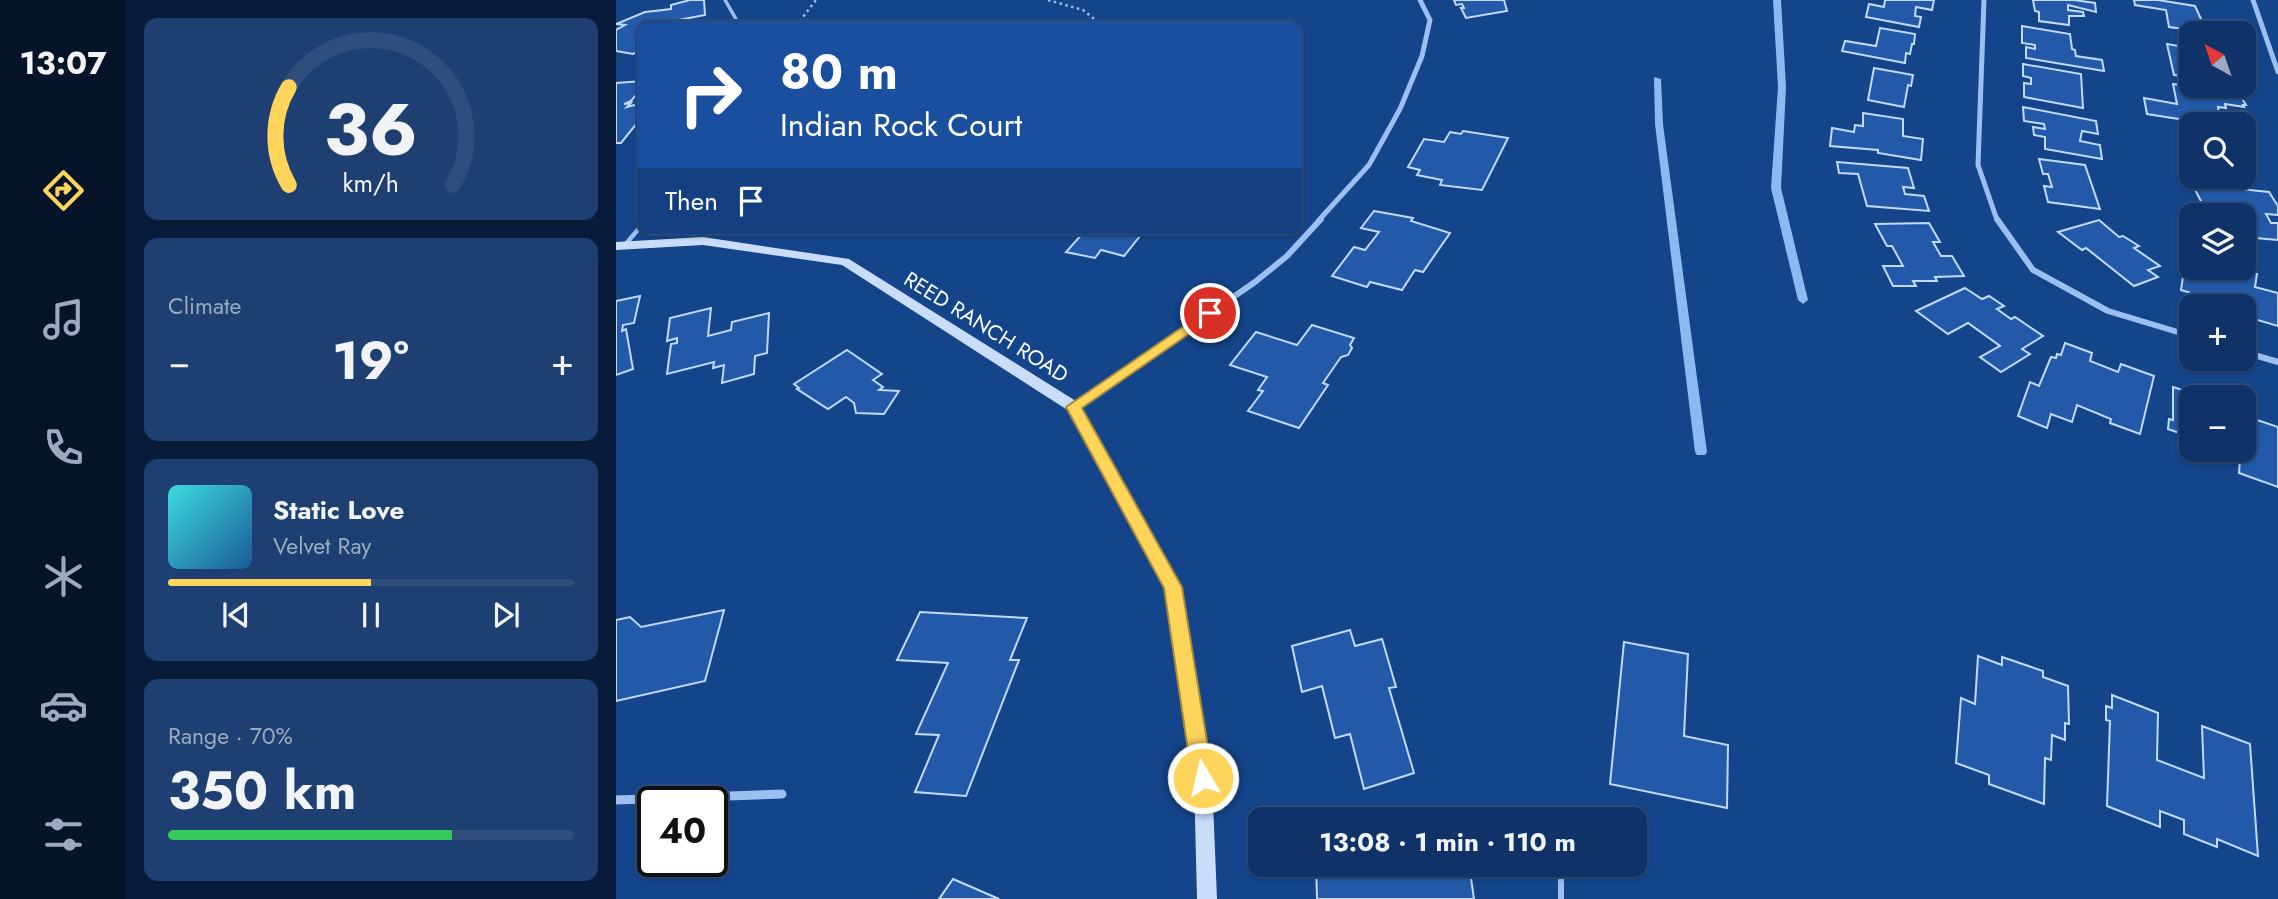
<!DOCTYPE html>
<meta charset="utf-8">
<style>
:root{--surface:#0f3368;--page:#1d3f71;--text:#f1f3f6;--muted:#9baac0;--line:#2f4e7c;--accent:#ffd45a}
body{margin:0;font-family:Jost,sans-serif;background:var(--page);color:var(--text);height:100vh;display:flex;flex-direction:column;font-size:26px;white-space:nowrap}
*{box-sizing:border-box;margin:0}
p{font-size:23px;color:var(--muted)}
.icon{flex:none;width:38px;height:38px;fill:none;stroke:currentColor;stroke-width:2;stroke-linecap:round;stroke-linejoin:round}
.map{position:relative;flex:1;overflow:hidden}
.details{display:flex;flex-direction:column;gap:18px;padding:18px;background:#081c39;width:490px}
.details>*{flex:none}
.guide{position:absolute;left:21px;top:21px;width:665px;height:214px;border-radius:14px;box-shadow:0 2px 5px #0004,0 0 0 2px var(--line);background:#1a4fa0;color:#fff;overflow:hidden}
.needle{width:46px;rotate:320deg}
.controls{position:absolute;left:1563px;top:21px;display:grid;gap:14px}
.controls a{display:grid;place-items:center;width:77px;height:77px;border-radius:14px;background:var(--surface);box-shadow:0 2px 5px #0004,0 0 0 2px var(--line);font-size:35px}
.speed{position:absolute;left:21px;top:786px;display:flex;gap:14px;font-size:35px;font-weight:700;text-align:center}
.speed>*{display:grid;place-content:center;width:91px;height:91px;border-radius:50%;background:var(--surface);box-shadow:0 2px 5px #0004,0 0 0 2px var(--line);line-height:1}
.speed .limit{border:4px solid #111;border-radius:10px;background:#fff;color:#111}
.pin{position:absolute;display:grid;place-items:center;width:60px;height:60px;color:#fff;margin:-30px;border:4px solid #fff;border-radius:50%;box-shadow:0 2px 7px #0007}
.me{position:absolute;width:77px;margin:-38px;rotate:351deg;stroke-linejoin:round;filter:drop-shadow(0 0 5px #0008)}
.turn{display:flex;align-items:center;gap:24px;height:147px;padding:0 28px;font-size:32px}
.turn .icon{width:91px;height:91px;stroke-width:2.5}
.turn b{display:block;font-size:49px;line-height:60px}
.then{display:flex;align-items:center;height:66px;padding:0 28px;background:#0003;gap:14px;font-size:26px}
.big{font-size:52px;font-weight:700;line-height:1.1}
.details .widget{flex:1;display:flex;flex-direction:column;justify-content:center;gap:10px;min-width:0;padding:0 24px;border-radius:14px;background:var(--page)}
.details .dial{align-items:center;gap:0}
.dial svg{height:182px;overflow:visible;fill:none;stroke:var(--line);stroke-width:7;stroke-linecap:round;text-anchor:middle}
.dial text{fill:var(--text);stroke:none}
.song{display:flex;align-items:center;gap:21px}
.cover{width:84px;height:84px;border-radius:10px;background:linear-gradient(135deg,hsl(180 70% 55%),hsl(210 70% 35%))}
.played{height:7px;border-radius:4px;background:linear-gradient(90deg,var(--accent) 50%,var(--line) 50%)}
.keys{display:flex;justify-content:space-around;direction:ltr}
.heat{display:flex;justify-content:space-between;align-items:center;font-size:38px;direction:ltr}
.charge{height:10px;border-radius:5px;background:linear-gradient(90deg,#34c759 70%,var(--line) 0)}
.trip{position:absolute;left:632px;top:807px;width:399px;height:70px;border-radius:14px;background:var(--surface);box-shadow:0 2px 5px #0004,0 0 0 2px var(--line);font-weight:700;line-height:70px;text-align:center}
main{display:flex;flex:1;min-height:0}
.tab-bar{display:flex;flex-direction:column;width:126px;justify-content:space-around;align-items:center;background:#06142a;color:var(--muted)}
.tab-bar .icon{width:49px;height:49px}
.tab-bar .on{color:var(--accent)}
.tab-bar b{font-size:32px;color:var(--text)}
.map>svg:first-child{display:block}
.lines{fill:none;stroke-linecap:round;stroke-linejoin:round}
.stream{fill:#8db9f3;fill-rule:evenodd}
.building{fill:#225aa9;stroke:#c1dafb;stroke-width:2}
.path{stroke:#9bbff0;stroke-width:2.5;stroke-dasharray:2.5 3.5;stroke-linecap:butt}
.lane-far2{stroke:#9bbff0;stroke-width:3.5}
.lane-far1{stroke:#9bbff0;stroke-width:4.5}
.lane{stroke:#9bbff0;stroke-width:6}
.street-far2{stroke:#9bbff0;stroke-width:5}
.street-far1{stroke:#9bbff0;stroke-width:6}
.street{stroke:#9bbff0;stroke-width:9}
.secondary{fill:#c9ddfb;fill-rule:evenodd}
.route{fill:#ffd45a;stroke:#a68a3a;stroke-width:2}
.labels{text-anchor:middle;stroke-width:7;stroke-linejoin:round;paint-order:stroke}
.street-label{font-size:21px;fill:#fff;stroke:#14448a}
</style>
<main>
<nav class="tab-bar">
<b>13:07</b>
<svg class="icon on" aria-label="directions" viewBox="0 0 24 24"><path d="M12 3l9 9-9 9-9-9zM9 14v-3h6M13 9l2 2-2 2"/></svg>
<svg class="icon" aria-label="music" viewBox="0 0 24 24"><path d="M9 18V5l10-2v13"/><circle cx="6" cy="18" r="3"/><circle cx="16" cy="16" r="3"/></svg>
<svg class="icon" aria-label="phone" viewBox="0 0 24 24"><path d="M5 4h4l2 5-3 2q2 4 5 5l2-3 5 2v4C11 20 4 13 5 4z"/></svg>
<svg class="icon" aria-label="climate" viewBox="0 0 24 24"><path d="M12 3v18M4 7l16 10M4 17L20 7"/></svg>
<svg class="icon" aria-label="car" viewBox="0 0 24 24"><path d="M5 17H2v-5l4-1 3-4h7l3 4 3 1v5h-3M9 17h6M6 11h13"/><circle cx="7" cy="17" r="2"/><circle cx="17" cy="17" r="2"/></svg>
<svg class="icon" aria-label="filters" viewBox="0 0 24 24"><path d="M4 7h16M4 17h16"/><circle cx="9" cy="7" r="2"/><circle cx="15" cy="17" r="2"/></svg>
</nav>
<section class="details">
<div class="widget dial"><svg viewBox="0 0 100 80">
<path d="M14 69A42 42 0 1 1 86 69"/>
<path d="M14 69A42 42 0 0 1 14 26" stroke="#ffd45a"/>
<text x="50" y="56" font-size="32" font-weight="700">36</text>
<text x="50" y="72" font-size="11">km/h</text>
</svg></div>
<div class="widget"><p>Climate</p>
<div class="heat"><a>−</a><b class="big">19°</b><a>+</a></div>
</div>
<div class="widget">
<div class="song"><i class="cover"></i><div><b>Static Love</b><p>Velvet Ray</p></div></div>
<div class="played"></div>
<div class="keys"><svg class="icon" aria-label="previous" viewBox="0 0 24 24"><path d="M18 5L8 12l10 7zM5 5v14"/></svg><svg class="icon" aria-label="pause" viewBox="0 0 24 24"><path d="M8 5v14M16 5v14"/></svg><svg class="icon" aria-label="next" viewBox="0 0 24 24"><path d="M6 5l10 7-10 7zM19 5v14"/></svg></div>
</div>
<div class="widget"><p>Range · 70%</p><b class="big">350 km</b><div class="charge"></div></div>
</section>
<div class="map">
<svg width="1662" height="899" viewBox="0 0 1662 899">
<rect width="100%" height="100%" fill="#14448a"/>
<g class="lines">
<g class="stream">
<polygon points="1157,0 1165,0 1170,87 1165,188 1192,300 1187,304 1182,300 1155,188 1162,87"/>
<polygon points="1038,77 1045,79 1047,124 1091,452 1089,455 1081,455 1079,452 1039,124"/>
</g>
</g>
<g class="building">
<polygon points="74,0 88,0 89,15 63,20 53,26 26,26 26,49 17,54 0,51 0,30 9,25 0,24 29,12 55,9 55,5"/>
<polygon points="838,0 888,0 891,11 850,18 845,8 848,8 846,4 840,5"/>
<polygon points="1269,0 1318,0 1316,10 1300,7 1299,16 1305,17 1303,27 1250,17 1253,4 1268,7"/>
<polygon points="1417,0 1458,0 1479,3 1480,12 1452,5 1452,10 1467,12 1468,16 1453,16 1453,25 1423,21 1423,12 1419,11"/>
<polygon points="1518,0 1542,0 1579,6 1591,32 1553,27 1550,10 1519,5"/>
<polygon points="1406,26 1454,34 1456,49 1459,50 1460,56 1486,60 1488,71 1410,58 1410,47 1419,49 1419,45 1406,43"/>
<polygon points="1264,28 1299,34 1298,44 1296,44 1294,54 1290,53 1289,63 1226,51 1229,41 1260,46"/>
<polygon points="1551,44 1575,48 1575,77 1558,75"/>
<polygon points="1407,64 1465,74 1467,108 1408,97 1408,83 1415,84 1415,78 1407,76"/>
<polygon points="1258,68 1297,75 1295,86 1292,85 1288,107 1252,100"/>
<polygon points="26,81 26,88 15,101 8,104 15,103 11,107 18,105 26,110 26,117 5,143 0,143 0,83"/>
<polygon points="1557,84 1624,95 1630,105 1627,105 1628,107 1609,104 1610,108 1602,107 1603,113 1629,117 1633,131 1628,130 1628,124 1595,124 1531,114 1528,98 1561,104"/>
<polygon points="1407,107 1480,121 1482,134 1466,131 1464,141 1484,145 1486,159 1429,149 1429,137 1418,135 1417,127 1429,129 1428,124 1408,121"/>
<polygon points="1247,113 1287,119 1287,136 1307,139 1305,160 1262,153 1262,150 1214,146 1216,128 1238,132 1239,125 1247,126"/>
<polygon points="847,131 892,138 866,190 824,185 826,180 801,175 804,170 792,167 808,139 828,142 834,132 845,134"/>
<polygon points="1423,159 1469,165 1484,209 1432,202 1428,186 1436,187 1432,174 1427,174"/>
<polygon points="1221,162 1292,168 1298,188 1287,187 1289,194 1308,196 1313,211 1251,206 1242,174 1223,173"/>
<polygon points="1576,184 1653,192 1662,206 1662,215 1650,214 1655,223 1662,223 1662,240 1628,237 1628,215 1614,215 1610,207 1587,205"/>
<polygon points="758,211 797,218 795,221 834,233 807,272 799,270 786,290 754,282 751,287 716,276 738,247 749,250 763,232 745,228"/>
<polygon points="1483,220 1503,237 1507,236 1523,246 1518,248 1544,266 1532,270 1542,277 1518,286 1470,248 1466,250 1442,232"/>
<polygon points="1313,223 1324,242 1317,242 1325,256 1336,256 1348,276 1319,277 1321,281 1297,281 1300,286 1277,286 1267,266 1287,266 1276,246 1271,246 1259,224"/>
<polygon points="463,229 499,229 497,231 524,236 508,256 485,250 479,258 450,252 468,232"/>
<polygon points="1570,256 1575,258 1575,268 1621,268 1641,274 1639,287 1662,293 1662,326 1628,316 1628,306 1618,306 1565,290"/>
<polygon points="1349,288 1366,299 1373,296 1388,306 1381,309 1395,319 1399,317 1427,336 1406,349 1414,354 1385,372 1364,357 1384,346 1352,323 1332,334 1300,311"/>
<polygon points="24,296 18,323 7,325 6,331 10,329 17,369 0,375 0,301"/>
<polygon points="95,308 92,336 115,330 116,322 153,313 151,353 139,356 138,374 106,383 108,365 97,368 98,362 51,374 55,344 61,343 61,338 51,341 54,318"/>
<polygon points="696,325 738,338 734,345 736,348 732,355 725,357 707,383 712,385 683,428 632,411 647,391 642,390 651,377 614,365 640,332 681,345"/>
<polygon points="1449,343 1476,353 1474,361 1502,372 1505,364 1538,376 1524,434 1494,423 1495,419 1461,405 1456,422 1435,414 1431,428 1402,416 1414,382 1423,386 1435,357 1440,358 1441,354 1445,355"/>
<polygon points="231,350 266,374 257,380 267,387 263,390 283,391 268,414 240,413 238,403 230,397 212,409 181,389 183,388 178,384"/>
<polygon points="1557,387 1588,397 1575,397 1575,437 1552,429 1553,419 1557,420"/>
<polygon points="1628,413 1632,417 1662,427 1662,487 1623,473 1624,458 1599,450 1628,450"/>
<polygon points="108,610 89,681 0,701 0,620 14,617 25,627"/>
<polygon points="304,612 411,618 394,660 403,660 350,796 299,792 323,735 300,734 332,663 281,660"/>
<polygon points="734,630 739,646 766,639 780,687 773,688 798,773 748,789 734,734 719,738 706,686 686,692 676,646"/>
<polygon points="1008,642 1072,654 1068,736 1112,745 1111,808 994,784"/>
<polygon points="1362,656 1386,665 1386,657 1427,671 1427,677 1452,686 1453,724 1449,723 1449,740 1436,735 1435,760 1429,758 1428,804 1373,784 1373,775 1340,763 1345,698 1359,704"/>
<polygon points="1496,695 1542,713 1541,760 1588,778 1586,726 1634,744 1642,856 1601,839 1601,847 1568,834 1568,820 1544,811 1544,827 1491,806 1494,721 1490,720 1490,706 1496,708"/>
<polygon points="700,864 853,864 858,899 701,899"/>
<polygon points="337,879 383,899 323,899"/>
</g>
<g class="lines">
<g class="path">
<polyline points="432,0 467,10 487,26"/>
<polyline points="180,26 200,0"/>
</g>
<polyline class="lane-far2" points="109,0 124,26"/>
<polyline class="lane-far1" points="8,246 26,225"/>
<polyline class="lane" points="945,864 945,899"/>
<g class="street-far2">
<polyline points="1368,0 1362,165 1381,220"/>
<polyline points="1637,0 1662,72"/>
<polyline points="703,220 753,165 784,109 806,56 814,20 804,0"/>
</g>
<g class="street-far1">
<polyline points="1381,219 1417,270 1492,311 1575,336"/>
<polyline points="1628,352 1662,362"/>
<polyline points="458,407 639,282 671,256 705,219"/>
</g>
<polyline class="street" points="0,800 166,794"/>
<polygon class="secondary" points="87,237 233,259 463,403 565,587 596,778 601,899 581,899 578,778 549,588 453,411 226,265 87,245 0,250 0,242"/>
</g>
<polygon class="route" points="594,308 599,309 599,316 466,408 566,587 597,778 594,786 587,789 579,786 576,778 548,588 450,407"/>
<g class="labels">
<g class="street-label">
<text transform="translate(370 327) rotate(32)" y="7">REED RANCH ROAD</text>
</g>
</g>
</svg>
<div class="controls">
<a><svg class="needle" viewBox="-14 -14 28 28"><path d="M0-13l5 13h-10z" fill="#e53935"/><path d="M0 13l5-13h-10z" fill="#9baac0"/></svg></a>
<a><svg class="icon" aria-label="search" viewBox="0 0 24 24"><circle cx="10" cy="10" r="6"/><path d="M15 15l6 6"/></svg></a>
<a><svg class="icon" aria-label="layers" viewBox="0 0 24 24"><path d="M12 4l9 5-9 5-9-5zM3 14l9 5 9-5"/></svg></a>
<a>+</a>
<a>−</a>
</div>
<div class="speed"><div class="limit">40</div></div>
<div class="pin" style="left:594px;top:313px;background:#d93025"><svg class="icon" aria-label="arrive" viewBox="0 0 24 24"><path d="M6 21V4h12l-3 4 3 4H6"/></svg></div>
<svg class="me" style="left:587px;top:778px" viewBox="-20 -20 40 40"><circle r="17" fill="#ffd45a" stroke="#fff" stroke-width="3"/><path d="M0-11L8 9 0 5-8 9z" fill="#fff"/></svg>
<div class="trip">13:08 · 1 min · 110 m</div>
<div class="guide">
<div class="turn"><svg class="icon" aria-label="right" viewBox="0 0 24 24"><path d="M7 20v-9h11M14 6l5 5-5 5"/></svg><div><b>80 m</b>Indian Rock Court</div></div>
<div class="then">Then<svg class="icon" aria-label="arrive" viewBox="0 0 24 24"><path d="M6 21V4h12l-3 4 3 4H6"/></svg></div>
</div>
</div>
</main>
